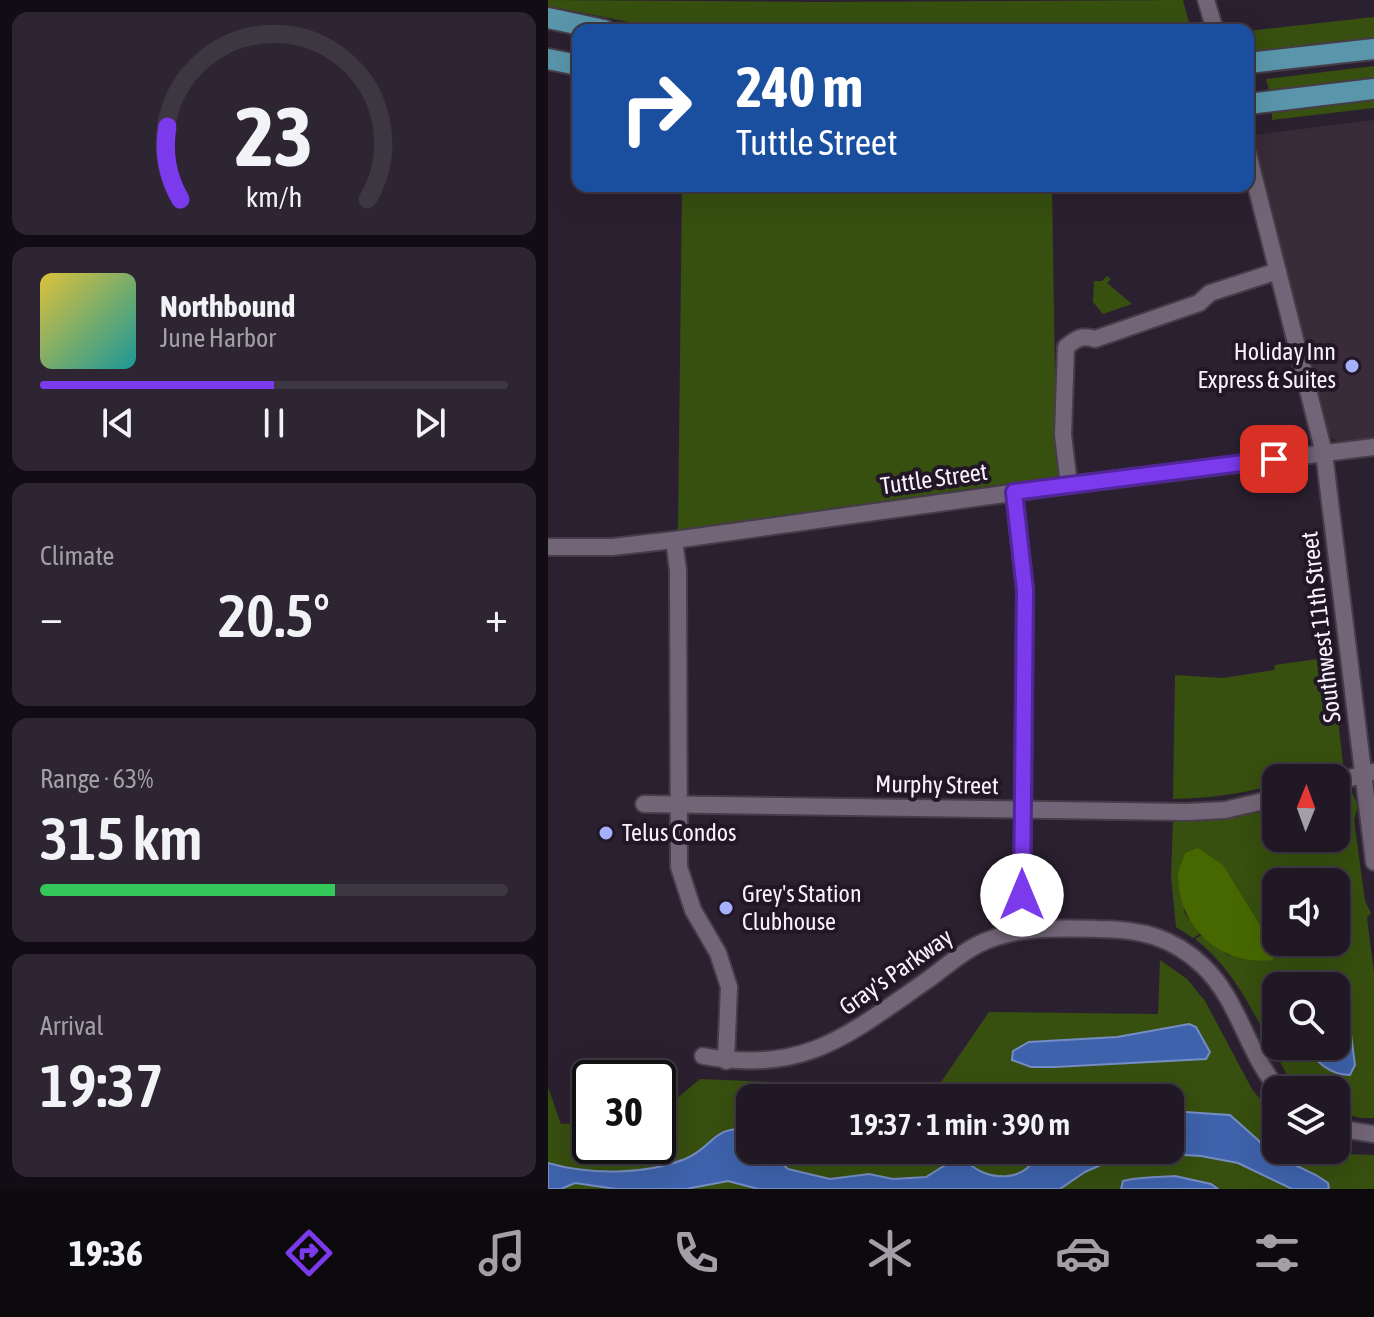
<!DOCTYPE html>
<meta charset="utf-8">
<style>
:root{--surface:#201824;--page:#2d2531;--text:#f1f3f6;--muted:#a2a0a6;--line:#3d3741;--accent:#7c3aed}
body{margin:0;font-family:"Asap Condensed",sans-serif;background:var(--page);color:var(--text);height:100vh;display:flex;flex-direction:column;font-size:30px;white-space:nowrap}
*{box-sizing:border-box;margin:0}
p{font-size:26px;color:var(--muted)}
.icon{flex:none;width:44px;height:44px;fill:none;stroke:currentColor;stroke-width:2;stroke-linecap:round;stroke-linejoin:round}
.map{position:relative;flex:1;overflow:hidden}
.drawer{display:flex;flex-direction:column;gap:12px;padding:12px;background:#120d14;width:548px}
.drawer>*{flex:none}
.guide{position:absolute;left:24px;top:24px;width:682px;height:168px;border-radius:16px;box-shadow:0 8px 32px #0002,0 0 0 2px var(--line);background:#1a4fa0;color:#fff;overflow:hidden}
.needle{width:52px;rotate:1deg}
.controls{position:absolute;left:714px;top:764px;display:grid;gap:16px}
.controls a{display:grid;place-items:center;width:88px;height:88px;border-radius:16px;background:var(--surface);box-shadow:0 8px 32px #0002,0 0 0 2px var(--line);font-size:40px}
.speed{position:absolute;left:24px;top:1060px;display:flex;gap:16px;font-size:40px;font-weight:700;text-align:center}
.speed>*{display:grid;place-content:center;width:104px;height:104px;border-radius:50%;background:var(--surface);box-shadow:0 8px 32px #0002,0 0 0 2px var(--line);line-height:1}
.speed .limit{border:4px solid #111;border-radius:12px;background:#fff;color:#111}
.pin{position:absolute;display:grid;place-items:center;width:68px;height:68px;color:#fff;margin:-34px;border-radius:16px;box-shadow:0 4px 12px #0006}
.me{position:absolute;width:88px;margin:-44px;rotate:0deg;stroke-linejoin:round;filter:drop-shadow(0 0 6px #0008)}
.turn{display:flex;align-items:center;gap:28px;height:168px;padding:0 32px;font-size:36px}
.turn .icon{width:104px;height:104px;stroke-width:2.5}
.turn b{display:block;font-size:56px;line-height:68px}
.big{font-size:60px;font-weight:600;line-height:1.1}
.drawer .widget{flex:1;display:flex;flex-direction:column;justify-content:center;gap:12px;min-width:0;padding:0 28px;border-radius:16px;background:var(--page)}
.drawer .dial{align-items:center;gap:0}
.dial svg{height:208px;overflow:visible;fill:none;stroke:var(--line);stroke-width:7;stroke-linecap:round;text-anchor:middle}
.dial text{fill:var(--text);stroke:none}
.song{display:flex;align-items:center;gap:24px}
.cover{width:96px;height:96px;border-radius:12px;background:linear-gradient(135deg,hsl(50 70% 55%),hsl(180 70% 35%))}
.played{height:8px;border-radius:4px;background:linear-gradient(90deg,var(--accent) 50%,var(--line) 50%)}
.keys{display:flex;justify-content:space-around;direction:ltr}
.heat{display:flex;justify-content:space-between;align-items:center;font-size:44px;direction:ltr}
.charge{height:12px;border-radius:6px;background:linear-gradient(90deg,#34c759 63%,var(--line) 0)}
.trip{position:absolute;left:188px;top:1084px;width:448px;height:80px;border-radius:16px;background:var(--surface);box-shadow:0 8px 32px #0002,0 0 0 2px var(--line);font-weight:600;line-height:80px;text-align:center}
.dock{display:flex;height:128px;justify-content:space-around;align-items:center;background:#0d0a0e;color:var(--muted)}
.dock .icon{width:56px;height:56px}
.dock .active{color:var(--accent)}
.dock b{font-size:36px;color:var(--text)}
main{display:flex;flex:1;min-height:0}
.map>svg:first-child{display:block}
.commercial{fill:#392b38}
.green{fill:#374f0f;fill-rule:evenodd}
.forest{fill:#476800}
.water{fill:#3e62ac;stroke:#768dc4;stroke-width:2}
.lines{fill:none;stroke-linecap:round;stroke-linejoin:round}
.minor-casing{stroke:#463d49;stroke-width:20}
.major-casing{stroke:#463d49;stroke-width:24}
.minor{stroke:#726577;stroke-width:16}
.major{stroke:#5996ab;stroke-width:20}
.route-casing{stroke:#51269a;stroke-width:20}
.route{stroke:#7c3aed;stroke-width:14}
.poi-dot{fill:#a5b1fc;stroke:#211726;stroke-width:3}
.labels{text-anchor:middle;stroke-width:8;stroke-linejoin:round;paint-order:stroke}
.poi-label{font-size:24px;fill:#f9f2fc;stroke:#211726;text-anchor:start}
.street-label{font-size:24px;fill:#f9f2fc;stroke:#211726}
</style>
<main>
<section class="drawer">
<div class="widget dial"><svg viewBox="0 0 100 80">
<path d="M14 69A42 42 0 1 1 86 69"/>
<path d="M14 69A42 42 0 0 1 9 41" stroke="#7c3aed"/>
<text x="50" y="56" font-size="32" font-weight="700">23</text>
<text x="50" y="72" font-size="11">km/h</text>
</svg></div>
<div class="widget">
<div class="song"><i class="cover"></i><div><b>Northbound</b><p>June Harbor</p></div></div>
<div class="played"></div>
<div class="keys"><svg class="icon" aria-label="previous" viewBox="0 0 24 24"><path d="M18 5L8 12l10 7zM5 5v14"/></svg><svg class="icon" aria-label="pause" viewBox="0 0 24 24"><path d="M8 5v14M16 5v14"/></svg><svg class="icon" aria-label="next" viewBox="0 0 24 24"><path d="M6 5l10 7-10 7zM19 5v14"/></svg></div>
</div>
<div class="widget"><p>Climate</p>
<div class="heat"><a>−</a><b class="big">20.5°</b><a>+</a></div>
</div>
<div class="widget"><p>Range · 63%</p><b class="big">315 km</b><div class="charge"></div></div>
<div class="widget"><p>Arrival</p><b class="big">19:37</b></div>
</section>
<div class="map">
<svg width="826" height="1189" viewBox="0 0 826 1189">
<rect width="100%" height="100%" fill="#2b2030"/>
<polygon class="commercial" points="826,120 826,439 797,443 788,441 781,435 705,135"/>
<g class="green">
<polygon points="0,0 269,2 635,0 643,30 121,30 0,6"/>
<polygon points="826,17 826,37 707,51 706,44 700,44 700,31"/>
<polygon points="826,66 826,77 721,90 718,79"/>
<polygon points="826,100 826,108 724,120 724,113"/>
<polygon points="134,186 504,186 508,442 512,476 130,530"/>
<polygon points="559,276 563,279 559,283 584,304 555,314 545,302 546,281 554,281"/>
<path d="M783,657L795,764C774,773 752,778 728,778V784C694,794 660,798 625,799L627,675L675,678L726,670L727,665Z"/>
<path d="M788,786L802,788L810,806L806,820L817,901L823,913L819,918L826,973V1118H812L788,1111V1090H753L743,1081C713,1032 694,975 647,939L654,935L683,957L630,875L637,914L652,934L645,938L628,927L623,877L625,820L689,816L728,807V838H788ZM728,882H788V942H728ZM728,986H788V1046H728Z"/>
<polygon points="612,960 639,979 657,1001 704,1089 728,1119 728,1150 780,1150 799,1154 826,1155 826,1189 0,1189 0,1087 13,1124 42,1122 42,1146 110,1146 110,1114 152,1079 223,1082 241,1098 202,1098 202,1150 622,1150 622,1098 382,1098 441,1012 610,1014"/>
</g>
<path class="forest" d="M650,848L675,865L729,953L724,960C673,966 631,928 630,877C630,869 635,860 637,853Z"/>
<g class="water">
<path d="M789,982L795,983L797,989L807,1065L802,1075C781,1075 768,1061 757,1046H788V986H756Z"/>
<polygon points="641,1024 648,1027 662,1052 658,1059 507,1067 483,1067 464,1060 465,1051 481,1042 569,1037"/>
<path d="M622,1111L682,1115L710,1140L720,1152L768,1175L780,1183L781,1189H744L690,1163L653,1156L604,1153L564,1160L537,1172L512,1189H210L180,1181L138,1189H68L27,1183L13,1189H0V1163C41,1175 97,1175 137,1159C166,1147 165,1124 202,1130V1150H220L240,1169L282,1179L321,1174L345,1179L378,1177L407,1159H417C436,1183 482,1184 490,1150H622Z"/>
<path d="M627,1176L663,1184L670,1189H573L575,1181C587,1177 613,1177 627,1176Z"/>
</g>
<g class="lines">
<defs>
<g id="minor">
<polyline points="658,0 667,30"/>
<polyline points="700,154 776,453 826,862"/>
<path d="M521,485L515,435L518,347C529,338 534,335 547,339L651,303L662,293L730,271"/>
<polyline points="466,492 477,590 474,931"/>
<polyline points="126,540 130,570 131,867 145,910 170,953 181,987 178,1061"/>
<polyline points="0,547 64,547 126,540 521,485 826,447"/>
<polyline points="788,782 824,772"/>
<polyline points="96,804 638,812 677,810 728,798"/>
<path d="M155,1056C258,1075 301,1034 381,979C397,967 413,953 431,944C468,926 510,928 550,929C592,929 625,937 655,966C691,1000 699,1053 731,1090"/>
<polyline points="788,1128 826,1134"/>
</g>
<g id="major">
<polyline points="0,18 56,30"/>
<polyline points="0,59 30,65"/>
<polyline points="700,63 826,49"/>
<polyline points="700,104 826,89"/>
</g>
</defs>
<use href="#minor" class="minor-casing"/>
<use href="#major" class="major-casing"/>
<use href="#minor" class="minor"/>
<use href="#major" class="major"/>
</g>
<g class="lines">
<defs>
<polyline id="route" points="474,895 477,590 466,492 726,459"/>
</defs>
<use href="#route" class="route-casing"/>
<use href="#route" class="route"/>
</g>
<g class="poi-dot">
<circle cx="804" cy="366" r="8"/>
<circle cx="58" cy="833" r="8"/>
<circle cx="178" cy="908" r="8"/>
</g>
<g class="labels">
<g class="poi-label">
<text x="788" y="360" text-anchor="end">Holiday Inn<tspan x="788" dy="28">Express &amp; Suites</tspan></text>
<text x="74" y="841">Telus Condos</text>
<text x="194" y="902">Grey's Station<tspan x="194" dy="28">Clubhouse</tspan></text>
</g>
<g class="street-label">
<text transform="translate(386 479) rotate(-8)" y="8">Tuttle Street</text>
<text transform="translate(773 627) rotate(-97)" y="8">Southwest 11th Street</text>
<text transform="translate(389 785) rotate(1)" y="8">Murphy Street</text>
<text transform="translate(348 972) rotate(-35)" y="8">Gray's Parkway</text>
</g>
</g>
</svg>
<div class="controls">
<a><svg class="needle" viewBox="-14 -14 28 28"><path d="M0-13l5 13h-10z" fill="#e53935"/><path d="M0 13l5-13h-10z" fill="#a2a0a6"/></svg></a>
<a><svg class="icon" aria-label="sound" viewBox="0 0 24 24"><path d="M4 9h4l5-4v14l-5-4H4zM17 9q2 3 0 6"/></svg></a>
<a><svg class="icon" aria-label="search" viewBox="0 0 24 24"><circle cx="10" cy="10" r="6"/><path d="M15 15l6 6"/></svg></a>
<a><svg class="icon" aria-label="layers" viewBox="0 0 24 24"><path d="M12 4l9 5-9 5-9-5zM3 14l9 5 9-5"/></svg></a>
</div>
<div class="speed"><div class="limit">30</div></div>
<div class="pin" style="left:726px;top:459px;background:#d93025"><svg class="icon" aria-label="arrive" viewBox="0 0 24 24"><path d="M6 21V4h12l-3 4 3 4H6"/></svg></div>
<svg class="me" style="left:474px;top:895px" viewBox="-20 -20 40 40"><circle r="19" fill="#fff"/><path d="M0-13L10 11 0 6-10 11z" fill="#7c3aed"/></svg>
<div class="trip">19:37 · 1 min · 390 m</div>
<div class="guide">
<div class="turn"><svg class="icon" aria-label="right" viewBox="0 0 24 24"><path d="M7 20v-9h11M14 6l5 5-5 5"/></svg><div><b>240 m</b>Tuttle Street</div></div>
</div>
</div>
</main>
<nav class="dock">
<b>19:36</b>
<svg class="icon active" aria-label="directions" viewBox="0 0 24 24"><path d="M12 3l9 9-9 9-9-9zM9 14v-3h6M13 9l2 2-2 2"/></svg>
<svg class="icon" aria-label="music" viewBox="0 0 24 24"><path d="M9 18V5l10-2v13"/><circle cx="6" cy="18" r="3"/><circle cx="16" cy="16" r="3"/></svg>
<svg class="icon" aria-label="phone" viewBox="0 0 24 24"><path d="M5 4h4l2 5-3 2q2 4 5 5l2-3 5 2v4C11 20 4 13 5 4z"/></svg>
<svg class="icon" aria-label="climate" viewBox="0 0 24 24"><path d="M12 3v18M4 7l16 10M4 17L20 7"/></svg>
<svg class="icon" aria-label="car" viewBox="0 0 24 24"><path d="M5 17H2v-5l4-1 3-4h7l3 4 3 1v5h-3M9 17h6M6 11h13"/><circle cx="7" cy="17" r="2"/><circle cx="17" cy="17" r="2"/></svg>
<svg class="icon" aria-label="filters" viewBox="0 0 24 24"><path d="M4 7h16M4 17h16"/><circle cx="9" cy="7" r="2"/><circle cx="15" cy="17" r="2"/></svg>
</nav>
